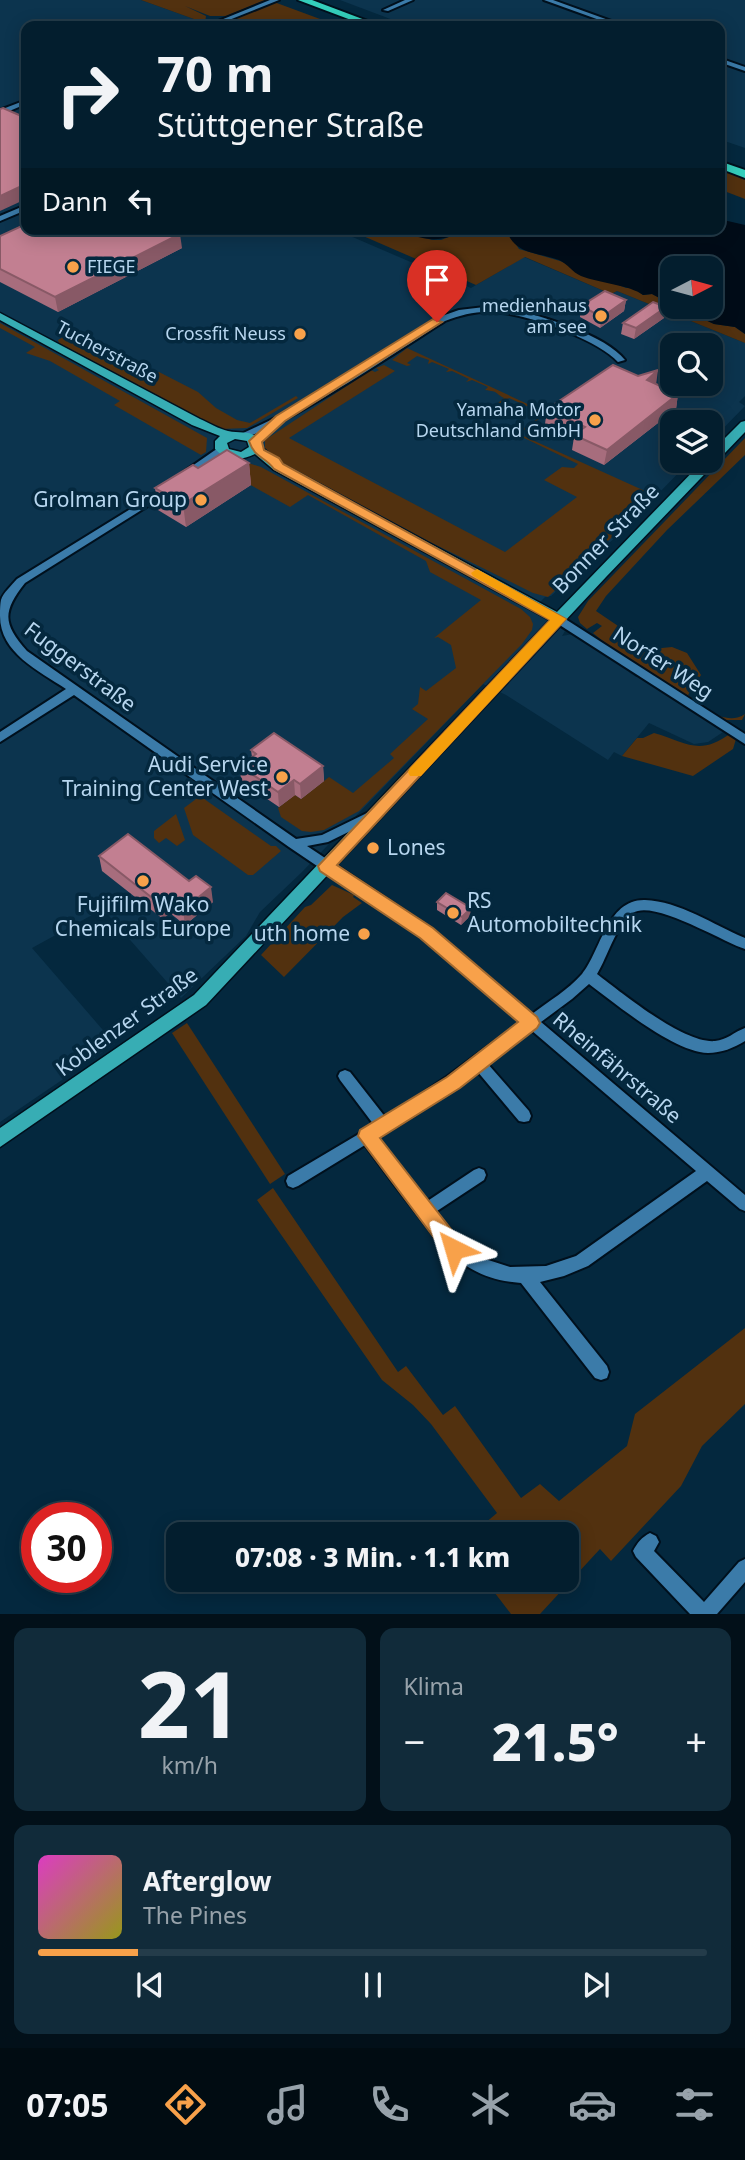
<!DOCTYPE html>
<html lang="de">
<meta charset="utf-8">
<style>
:root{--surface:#031e2e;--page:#112b3a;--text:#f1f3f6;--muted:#97a2aa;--line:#243c4a;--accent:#f8a14a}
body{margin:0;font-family:"Noto Sans",sans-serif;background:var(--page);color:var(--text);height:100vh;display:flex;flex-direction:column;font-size:26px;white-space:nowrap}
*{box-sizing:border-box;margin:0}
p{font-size:23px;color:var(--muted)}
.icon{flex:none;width:38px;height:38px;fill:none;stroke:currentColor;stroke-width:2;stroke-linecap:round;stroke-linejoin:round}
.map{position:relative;height:1614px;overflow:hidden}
.side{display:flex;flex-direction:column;gap:14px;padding:14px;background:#021019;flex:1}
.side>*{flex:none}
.guide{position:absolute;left:21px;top:21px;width:704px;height:214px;border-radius:14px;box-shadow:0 4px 18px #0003,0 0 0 2px var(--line);background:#031e2e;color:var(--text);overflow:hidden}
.needle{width:46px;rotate:84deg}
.buttons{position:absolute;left:660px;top:256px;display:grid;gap:14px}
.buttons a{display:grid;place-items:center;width:63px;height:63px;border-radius:14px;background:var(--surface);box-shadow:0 4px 18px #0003,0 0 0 2px var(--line);font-size:35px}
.speed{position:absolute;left:21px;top:1502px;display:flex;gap:14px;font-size:35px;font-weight:700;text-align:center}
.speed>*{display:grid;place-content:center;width:91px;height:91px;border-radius:50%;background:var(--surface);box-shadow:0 4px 18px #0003,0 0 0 2px var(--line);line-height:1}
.speed .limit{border:10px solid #d22;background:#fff;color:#111}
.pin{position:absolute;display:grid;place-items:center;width:60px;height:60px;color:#fff;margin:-72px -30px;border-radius:50% 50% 50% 0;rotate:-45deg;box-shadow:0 0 7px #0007}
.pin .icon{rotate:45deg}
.me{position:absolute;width:77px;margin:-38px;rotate:320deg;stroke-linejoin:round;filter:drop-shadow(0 0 5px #0008)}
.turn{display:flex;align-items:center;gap:24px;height:147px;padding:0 21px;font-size:32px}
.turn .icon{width:91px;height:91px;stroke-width:2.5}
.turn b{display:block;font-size:49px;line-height:60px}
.then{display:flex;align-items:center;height:66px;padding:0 21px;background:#0003;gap:14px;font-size:26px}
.big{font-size:52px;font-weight:800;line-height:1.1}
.side .widget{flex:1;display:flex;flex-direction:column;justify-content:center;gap:10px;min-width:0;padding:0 24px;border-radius:14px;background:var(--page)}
.side .dial{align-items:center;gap:0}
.dial b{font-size:91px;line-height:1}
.song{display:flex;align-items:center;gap:21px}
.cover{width:84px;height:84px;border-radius:10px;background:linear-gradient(135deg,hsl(310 70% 55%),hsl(60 70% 35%))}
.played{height:7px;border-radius:4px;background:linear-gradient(90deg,var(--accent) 15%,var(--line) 15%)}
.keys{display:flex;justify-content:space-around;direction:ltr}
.heat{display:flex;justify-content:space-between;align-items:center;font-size:38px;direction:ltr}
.side .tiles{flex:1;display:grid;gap:14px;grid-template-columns:1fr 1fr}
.widget:last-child{grid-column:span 2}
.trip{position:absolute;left:166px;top:1522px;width:413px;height:70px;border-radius:14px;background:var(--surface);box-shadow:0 4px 18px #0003,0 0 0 2px var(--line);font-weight:800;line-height:70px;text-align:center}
.tabs{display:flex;height:112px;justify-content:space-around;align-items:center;background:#010c12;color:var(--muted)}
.tabs .icon{width:49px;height:49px}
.tabs .on{color:var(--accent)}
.tabs b{font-size:32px;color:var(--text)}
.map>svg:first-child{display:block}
.built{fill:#0c344e;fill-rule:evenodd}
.green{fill:#52310f}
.water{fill:#000c18}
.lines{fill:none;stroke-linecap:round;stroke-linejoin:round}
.minor-casing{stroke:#00101d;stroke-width:4}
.major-casing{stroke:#00101d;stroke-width:3}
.highway-casing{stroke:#00101d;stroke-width:4}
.minor{fill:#3b7ba9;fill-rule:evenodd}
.major{fill:#37adb4;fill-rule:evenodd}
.highway{fill:#34cebb;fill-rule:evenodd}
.wall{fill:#a76d7d}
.shaded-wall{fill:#885966}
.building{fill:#c27f91;stroke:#885966;stroke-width:2}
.route{fill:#f8a14a;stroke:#a16930;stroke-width:2}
.slow{fill:#f59e0b}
.poi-dot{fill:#f8a14a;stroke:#04283e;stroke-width:2.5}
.labels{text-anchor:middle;stroke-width:7;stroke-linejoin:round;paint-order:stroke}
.far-poi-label{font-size:18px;fill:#b7d6ef;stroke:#04283e;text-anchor:end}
.far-street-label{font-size:18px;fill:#b7d6ef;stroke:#04283e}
.poi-label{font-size:21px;fill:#b7d6ef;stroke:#04283e;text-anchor:end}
.street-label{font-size:21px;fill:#b7d6ef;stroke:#04283e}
</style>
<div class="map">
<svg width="745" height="1614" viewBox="0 0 745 1614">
<rect width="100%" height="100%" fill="#04283e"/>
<g class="built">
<path d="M0,0H141L205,23L197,26H26V96L19,99L26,102V229H334L471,288L524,257L611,294L617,291L745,343V396L739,402L745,406L711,441L710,422H672V460H691L620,533L551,596L545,597L531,611L565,631L562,636L573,634L613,655L628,665L629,672L636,677L644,676L726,730L708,742L694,744L649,723L622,756L614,752L608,760L506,695L483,684L302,872L260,912L246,936L181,998L103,909L32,948L115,1044L0,1122ZM672,345H710V383H672Z"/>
<polygon points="340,0 745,0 745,148 719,139 719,26 409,26"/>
</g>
<g class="green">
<polygon points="141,0 266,0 226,16 210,16 185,6 206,16 205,23"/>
<polygon points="274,2 339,26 257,23 250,26 213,26"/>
<polygon points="719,169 745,179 745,199 719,189"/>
<polygon points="347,229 395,229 432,240 441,240 469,229 506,229 519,249 560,261 626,288 634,288 643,295 652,294 714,324 735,327 745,334 745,343 617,291 611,294 525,257 476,285"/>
<polygon points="0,323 207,438 206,452 201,455 114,405 120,401 50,361 26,353 35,347 0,328"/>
<polygon points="76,329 72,338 144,376 159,372 198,392 216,408 237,420 250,423 296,396 298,398 247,428 221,429 59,343 58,340"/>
<path d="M407,348L547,413L519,434L656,496L548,597L533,593L432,543L268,455L270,453L265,448V440L371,370L375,372L379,370L376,368L384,365L395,371L289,438L505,552L577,497L544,480L562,467L574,468L578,464L516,434L544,414L509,398L500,404L498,403L504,398C493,392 500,392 485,390L488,387L472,380L466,382L469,379L452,371L446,372L449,369L432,362L428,364L429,360L417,356L407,363L411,365L407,366L392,360Z"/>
<path d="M745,438V455L667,530L606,596L596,611L652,649L672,647L687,653L701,675L688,695C703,707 726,727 745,714L742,720H724L616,652L593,633L602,626L597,623L587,629L580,623L578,617L588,601Z"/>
<polygon points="242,461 261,467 521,609 530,617 533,624 532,630 522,644 359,811 324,830 311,832 302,831 281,817 278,808 292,797 292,793 301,799 329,777 353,793 394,758 390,754 428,719 412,709 418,704 420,687 426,691 456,668 451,645 438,637 434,638 481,600 430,572 426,561 308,495 290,507 229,473"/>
<path d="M654,733C686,742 699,757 731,733L745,745L736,739L733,749L693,776L622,756L637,738H643Z"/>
<polygon points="200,796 271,846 276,846 281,851 253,875 248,875 193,835 184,808"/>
<polygon points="176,814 185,840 177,846 166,838 159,843 154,838 154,831"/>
<polygon points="332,885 354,895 353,897 362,903 343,917 284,977 261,955 305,907 311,905"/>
<polygon points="187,1023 285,1174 270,1184 172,1033"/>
<polygon points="273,1188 398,1372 406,1366 443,1415 455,1406 521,1498 540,1484 559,1501 627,1446 635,1414 745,1328 745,1404 702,1446 681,1486 611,1561 600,1549 540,1614 511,1614 485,1580 567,1580 567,1535 471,1535 497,1513 431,1424 413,1405 382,1380 257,1200"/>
</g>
<g class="water">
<path d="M719,219L745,225V334L735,327L714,324L675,306H710V268H672V305L652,294L643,295C630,285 599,283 581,276C572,272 568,264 559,260C538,252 514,255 506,229H719Z"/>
<path d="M395,229H469C439,244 425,241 395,229Z"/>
</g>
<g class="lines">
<defs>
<g id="minor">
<polygon points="270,0 279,0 214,26 206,26"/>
<polygon points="405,0 413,0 388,11 383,10"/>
<polygon points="544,0 553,0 625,26 616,26"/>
<polygon points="719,58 745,67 745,71 719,62"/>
<polygon points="26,100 26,104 0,115 0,110"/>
<polygon points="26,205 26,210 0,221 0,216"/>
<path d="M493,306C528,311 603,332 625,360L618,362C597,339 524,313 493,312C476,311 461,315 445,321C413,341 267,439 241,437L239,435L277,417L439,317L459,310Z"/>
<polygon points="221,446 226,449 224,451 188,477 182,477 182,473"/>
<path d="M171,484L176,487L175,489L25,583C2,612 3,624 27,651L296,839L322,835L367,813H375L377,816L375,819L328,842L307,846L432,929L532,1014C549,1001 568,990 582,974C601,951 607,899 645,900C679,901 714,925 745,938V949C723,942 653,899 633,913C615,927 608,956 597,974C622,993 684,1044 715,1041C727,1040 734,1032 745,1028V1041C734,1048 721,1053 708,1053C674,1052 617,1005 589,984L572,999L541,1022L745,1195V1211L740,1209L707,1181L588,1266L564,1276L540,1282L607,1366L609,1372L607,1378L601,1380L595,1378L521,1283C464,1279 442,1247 411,1206C395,1186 380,1165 365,1145L298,1186L293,1188L288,1186L286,1181L288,1176L374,1125L340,1080L338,1076L340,1072L345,1070L350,1072L386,1118L445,1078L521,1022L422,937L289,847L74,695L0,742V732L66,689C39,671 0,653 0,616C0,612 0,605 1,600C3,593 12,585 17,579ZM531,1030L696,1171L576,1256L546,1266L510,1267L482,1258L451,1236L434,1213L484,1180L486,1175L484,1170L479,1168L474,1170L426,1202L377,1138L415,1115L477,1071L519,1121L524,1122L529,1121L531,1116L529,1111L487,1063Z"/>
<polygon points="559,615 745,734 745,744 555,622 554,619 555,616"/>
<path d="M650,1533L656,1536L659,1542L654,1551L704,1602L739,1562L745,1559V1582L717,1614H690L636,1557L633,1551C637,1543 642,1537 650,1533Z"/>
</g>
<path id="major" d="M0,313L200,419C209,423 219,429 228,431C241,434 251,429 261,441V447L282,464L557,612L704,460H710V453L741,422L745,421V432L606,577L206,1005L0,1147V1128L194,995L550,620L274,470L255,454C241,461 226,461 215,449V441L220,436L192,425L0,320ZM235,439L247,441L249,447L241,452L229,449L227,443Z"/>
<g id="highway">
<polygon points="298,0 312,0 381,26 367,26"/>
<polygon points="719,161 745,170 745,178 719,168"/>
</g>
</defs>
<use href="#minor" class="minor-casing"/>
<use href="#major" class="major-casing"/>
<use href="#highway" class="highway-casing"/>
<use href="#minor" class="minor"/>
<use href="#major" class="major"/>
<use href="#highway" class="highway"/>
</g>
<g class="wall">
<polygon points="0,236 182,248 58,312 0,282"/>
<polygon points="626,300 624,311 600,328 580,317 581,306"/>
<polygon points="664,318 634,339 621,334 623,323"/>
<polygon points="656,384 678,394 676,409 604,465 572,450 574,437 545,424 547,409"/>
<polygon points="249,463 251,485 186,527 158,510 155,488 198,468"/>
<polygon points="251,750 323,766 324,781 301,799 295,795 279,807 241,781 240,766 252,757"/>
<polygon points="99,856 213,902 185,925 170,913 163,919 102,871"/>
<polygon points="437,902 470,916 461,925 437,910"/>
</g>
<g class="shaded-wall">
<polygon points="26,184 26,199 0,211 0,196"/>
<polygon points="180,234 182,248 58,312 55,297"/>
<polygon points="626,300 624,311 600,328 602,317"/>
<polygon points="666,307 664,318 634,339 636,328"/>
<polygon points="658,370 656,385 647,380"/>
<polygon points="678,394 676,409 604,465 607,450"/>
<polygon points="249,463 251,485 186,527 183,504"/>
<polygon points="323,766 324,781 301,799 300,784"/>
<polygon points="294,780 295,795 279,807 278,792"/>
<polygon points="211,887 213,902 185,925 183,910"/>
<polygon points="168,898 170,913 163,919 160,904"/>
<polygon points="471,908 470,916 461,925 462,917"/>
</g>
<g class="building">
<polygon points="3,108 26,118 26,184 0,196 0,109"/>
<polygon points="26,224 26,229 170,229 180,234 55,297 0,269 0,236"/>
<polygon points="605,291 626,300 602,317 581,306"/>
<polygon points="653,302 666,307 636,328 623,323"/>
<polygon points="613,365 638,376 658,370 647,380 678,394 607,450 574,435 585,427 547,409"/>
<polygon points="227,450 249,463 183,504 155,488 193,465 198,468"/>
<polygon points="274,733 323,766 300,784 294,780 278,792 240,766 256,754 251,750"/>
<polygon points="128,834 189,881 196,876 211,887 183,910 168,898 160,904 99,856"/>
<polygon points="446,893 471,908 462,917 437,902"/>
</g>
<path class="route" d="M433,319L442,322L285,421L262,442L264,450L279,458L283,464L566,619L337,865L433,928L537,1017L540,1023L537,1028L460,1088L380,1138L461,1242L464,1249L461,1255L454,1258L447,1255L358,1136L360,1130L447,1077L518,1022L420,938L320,871L318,866L550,620L274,469C265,456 255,459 249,441L276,416Z"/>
<polygon class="slow" points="477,569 566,619 421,776 410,776 408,772 410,768 550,620 473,576 471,573"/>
<g class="poi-dot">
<circle cx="73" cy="267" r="7"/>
<circle cx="601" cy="316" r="7"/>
<circle cx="300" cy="334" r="7"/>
<circle cx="595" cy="420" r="7"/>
<circle cx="201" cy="500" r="7"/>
<circle cx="282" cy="777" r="7"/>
<circle cx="373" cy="848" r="7"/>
<circle cx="143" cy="881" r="7"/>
<circle cx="453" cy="913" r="7"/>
<circle cx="364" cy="934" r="7"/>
</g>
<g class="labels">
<g class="far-poi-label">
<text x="87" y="273" text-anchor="start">FIEGE</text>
<text x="587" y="312">medienhaus<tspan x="587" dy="21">am see</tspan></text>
<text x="286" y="340">Crossfit Neuss</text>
<text x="581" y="416">Yamaha Motor<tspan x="581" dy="21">Deutschland GmbH</tspan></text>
</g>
<g class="far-street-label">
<text transform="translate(107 352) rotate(28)" y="6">Tucherstraße</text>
</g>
<g class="poi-label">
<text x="187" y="507">Grolman Group</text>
<text x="268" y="772">Audi Service<tspan x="268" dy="24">Training Center West</tspan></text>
<text x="387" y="855" text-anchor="start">Lones</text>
<text x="467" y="908" text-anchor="start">RS<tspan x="467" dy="24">Automobiltechnik</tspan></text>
<text x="143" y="912" text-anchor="middle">Fujifilm Wako<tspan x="143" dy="24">Chemicals Europe</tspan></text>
<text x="350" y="941">uth home</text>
</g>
<g class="street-label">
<text transform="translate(606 539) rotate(-46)" y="7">Bonner Straße</text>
<text transform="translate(663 663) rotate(33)" y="7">Norfer Weg</text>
<text transform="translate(80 667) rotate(37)" y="7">Fuggerstraße</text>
<text transform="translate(127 1022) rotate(-36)" y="7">Koblenzer Straße</text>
<text transform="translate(617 1068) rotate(40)" y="7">Rheinfährstraße</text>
</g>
</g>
</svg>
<div class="buttons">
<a><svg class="needle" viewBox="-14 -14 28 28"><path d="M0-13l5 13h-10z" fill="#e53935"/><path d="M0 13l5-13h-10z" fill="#97a2aa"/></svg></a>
<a><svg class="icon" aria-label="search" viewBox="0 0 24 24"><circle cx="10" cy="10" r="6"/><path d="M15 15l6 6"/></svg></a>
<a><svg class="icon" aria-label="layers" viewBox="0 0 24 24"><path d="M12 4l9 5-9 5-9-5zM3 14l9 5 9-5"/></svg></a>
</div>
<div class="speed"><div class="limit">30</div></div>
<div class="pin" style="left:437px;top:322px;background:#d93025"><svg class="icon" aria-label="arrive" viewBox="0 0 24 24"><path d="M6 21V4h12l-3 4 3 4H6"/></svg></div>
<svg class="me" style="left:454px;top:1249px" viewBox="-20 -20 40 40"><path d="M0-17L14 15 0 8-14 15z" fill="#f8a14a" stroke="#fff" stroke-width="4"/></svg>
<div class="trip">07:08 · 3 Min. · 1.1 km</div>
<div class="guide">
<div class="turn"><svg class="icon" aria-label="right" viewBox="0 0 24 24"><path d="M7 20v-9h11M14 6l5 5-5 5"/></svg><div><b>70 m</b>Stüttgener Straße</div></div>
<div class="then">Dann<svg class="icon" aria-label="left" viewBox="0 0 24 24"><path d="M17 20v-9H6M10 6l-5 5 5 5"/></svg></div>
</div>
</div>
<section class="side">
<div class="tiles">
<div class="widget dial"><b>21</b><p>km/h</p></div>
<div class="widget"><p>Klima</p>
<div class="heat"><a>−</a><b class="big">21.5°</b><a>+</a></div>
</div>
<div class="widget">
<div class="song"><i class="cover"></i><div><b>Afterglow</b><p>The Pines</p></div></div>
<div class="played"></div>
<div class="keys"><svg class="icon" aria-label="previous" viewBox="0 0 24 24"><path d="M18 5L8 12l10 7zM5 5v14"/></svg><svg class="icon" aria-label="pause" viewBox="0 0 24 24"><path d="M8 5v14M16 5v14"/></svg><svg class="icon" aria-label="next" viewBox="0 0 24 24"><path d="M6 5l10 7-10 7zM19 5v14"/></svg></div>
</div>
</div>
</section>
<nav class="tabs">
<b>07:05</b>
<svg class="icon on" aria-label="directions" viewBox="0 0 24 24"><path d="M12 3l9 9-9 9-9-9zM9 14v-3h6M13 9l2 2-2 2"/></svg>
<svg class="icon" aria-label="music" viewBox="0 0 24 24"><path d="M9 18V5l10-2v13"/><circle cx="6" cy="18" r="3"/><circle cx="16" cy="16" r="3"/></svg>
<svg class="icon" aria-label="phone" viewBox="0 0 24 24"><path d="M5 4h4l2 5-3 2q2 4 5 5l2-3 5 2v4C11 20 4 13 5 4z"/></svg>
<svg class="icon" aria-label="climate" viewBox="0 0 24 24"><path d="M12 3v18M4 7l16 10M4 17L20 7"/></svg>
<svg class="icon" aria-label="car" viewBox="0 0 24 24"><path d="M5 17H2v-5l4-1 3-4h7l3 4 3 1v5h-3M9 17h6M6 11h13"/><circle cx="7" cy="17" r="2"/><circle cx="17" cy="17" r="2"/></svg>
<svg class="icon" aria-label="filters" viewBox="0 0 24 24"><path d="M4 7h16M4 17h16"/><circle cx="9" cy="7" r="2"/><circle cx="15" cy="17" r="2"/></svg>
</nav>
